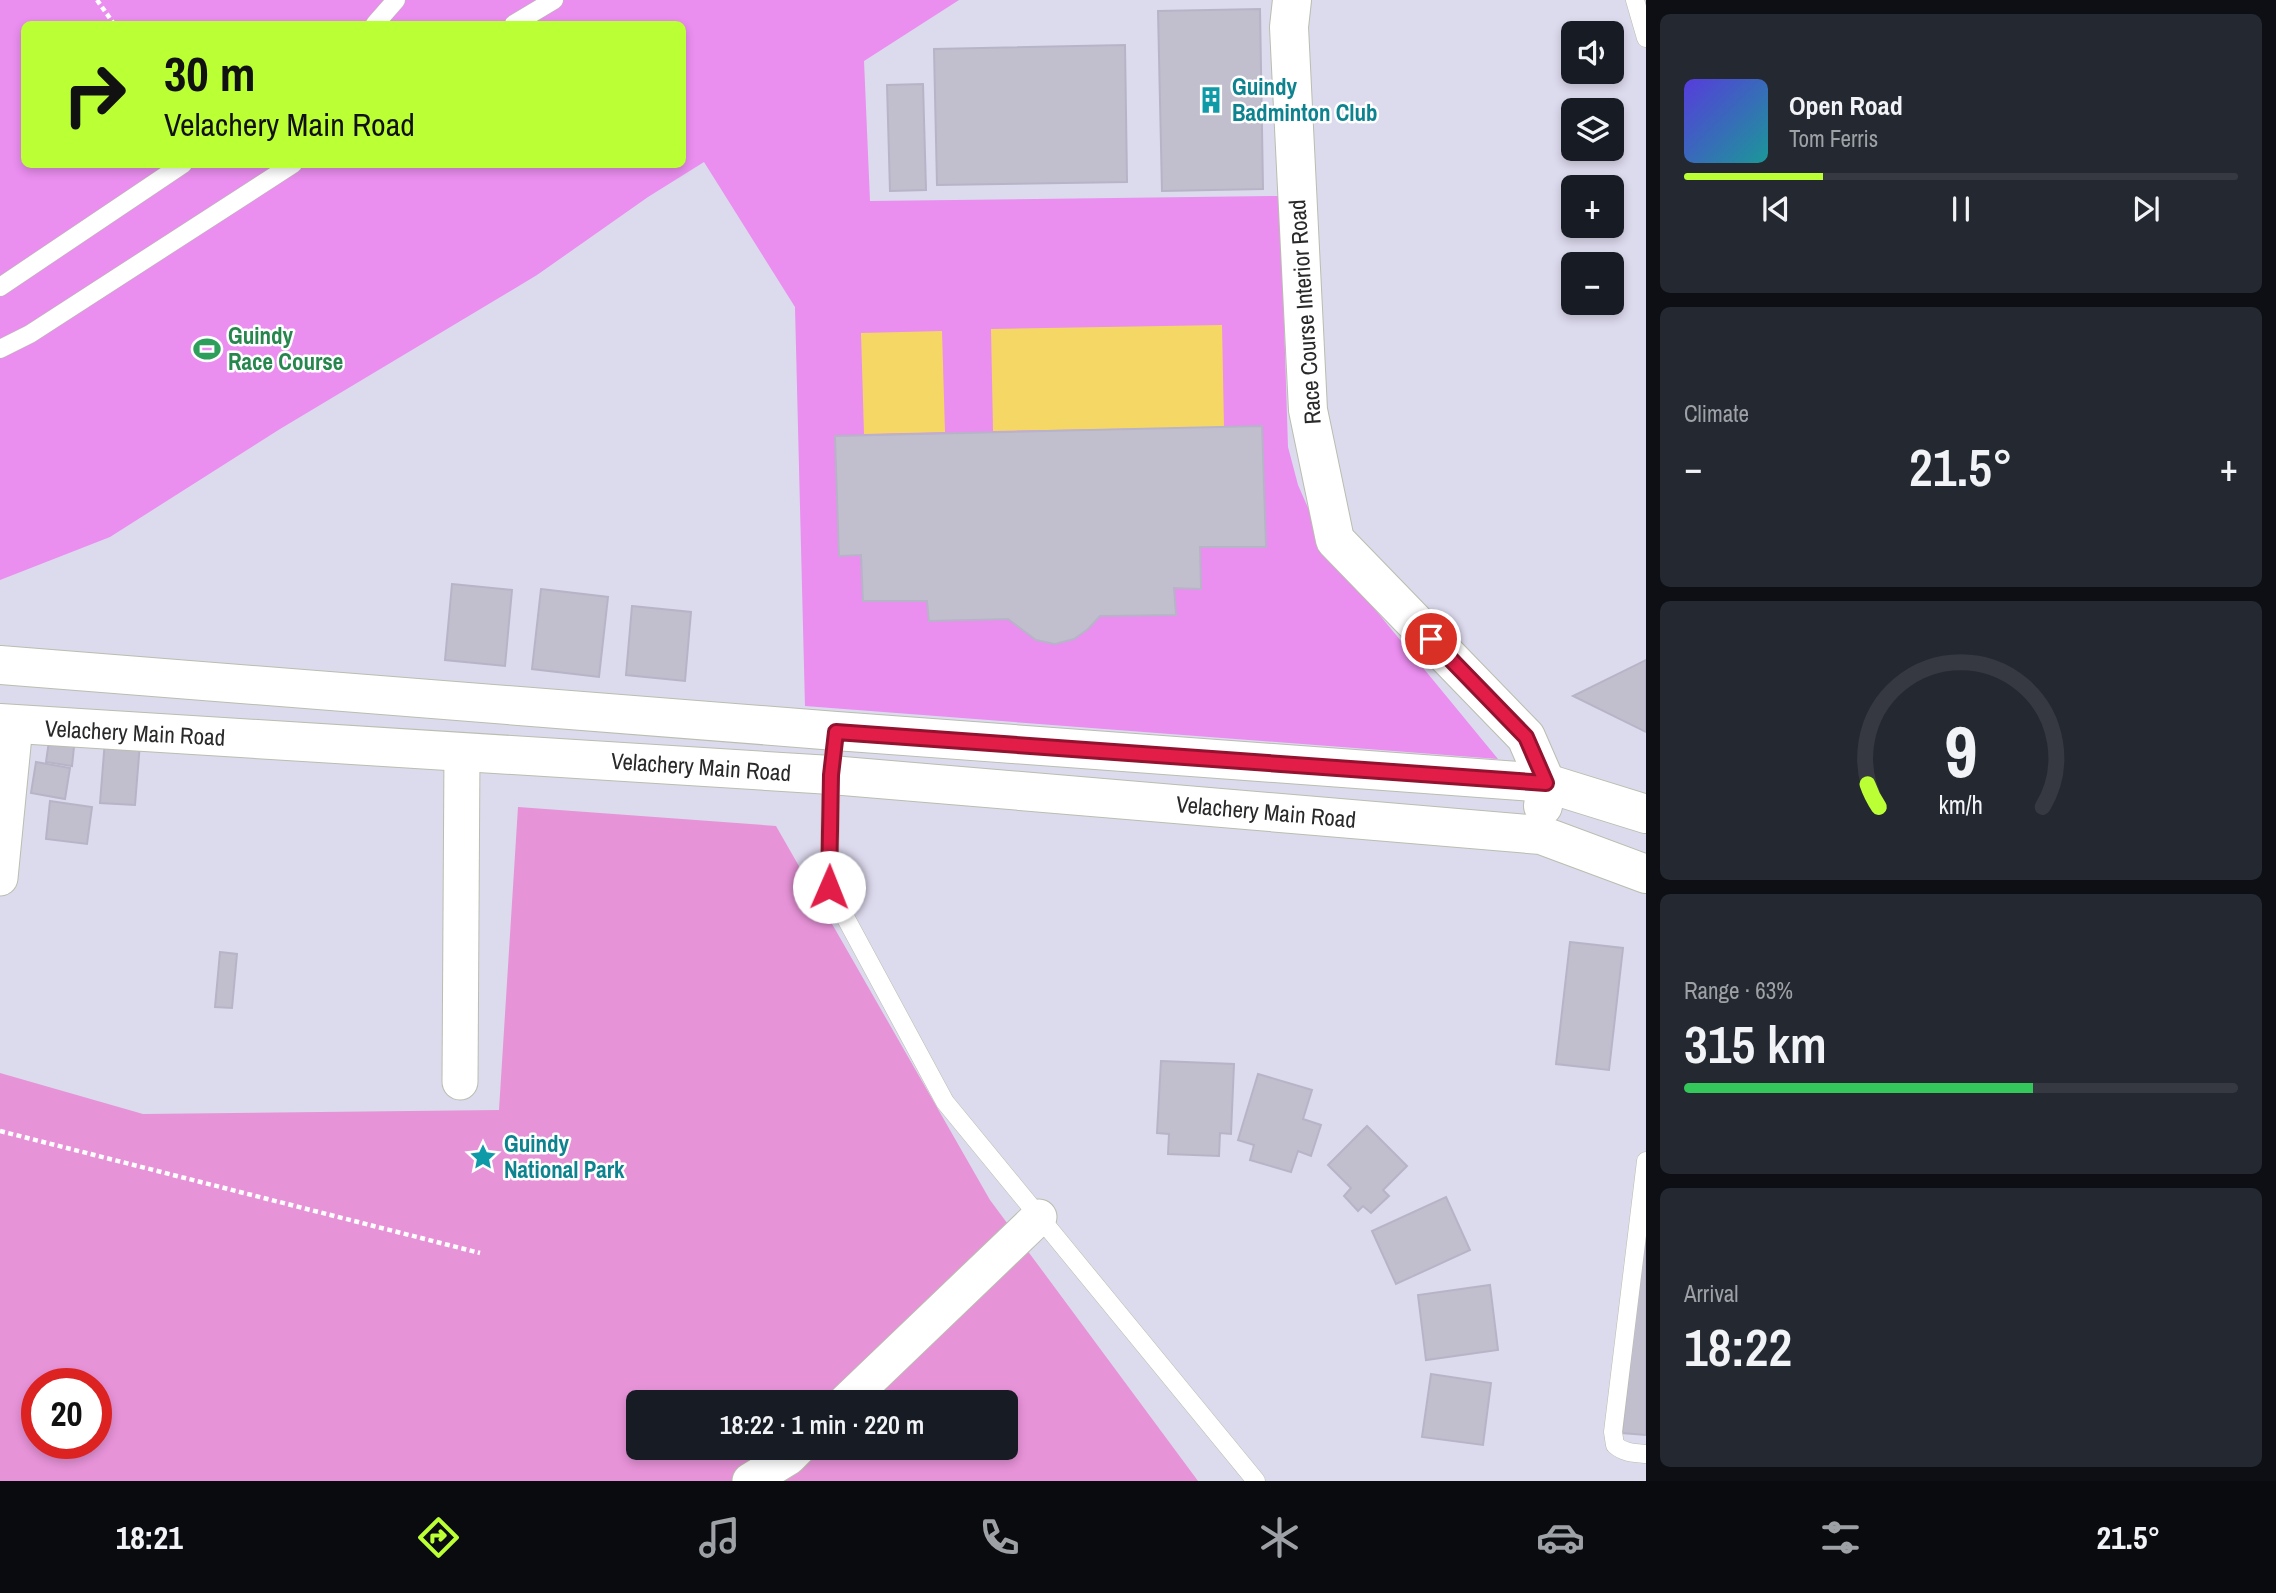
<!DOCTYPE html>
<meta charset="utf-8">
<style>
:root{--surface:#171b24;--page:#242831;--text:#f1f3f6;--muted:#9ea1a6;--line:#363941;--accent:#bbff35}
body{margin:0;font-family:"Archivo Narrow",sans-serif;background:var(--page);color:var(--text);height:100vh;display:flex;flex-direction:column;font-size:26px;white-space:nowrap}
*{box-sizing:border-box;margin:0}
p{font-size:23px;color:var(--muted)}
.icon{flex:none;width:38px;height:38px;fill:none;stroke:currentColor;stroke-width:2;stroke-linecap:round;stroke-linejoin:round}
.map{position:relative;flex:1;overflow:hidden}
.drawer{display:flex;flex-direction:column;gap:14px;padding:14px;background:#0d0f14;width:630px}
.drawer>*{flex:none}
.banner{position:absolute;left:21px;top:21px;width:665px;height:147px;border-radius:10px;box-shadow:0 4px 10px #0003;background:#bbff35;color:#111;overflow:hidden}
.tools{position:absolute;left:1561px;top:21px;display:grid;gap:14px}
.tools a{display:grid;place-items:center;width:63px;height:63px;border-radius:10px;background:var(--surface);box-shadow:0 4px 10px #0003;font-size:35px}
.speed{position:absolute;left:21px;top:1368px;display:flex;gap:14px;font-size:35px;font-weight:700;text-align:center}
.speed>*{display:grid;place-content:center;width:91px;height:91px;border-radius:50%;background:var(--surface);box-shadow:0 4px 10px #0003;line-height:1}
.speed .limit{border:10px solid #d22;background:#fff;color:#111}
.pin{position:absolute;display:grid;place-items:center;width:60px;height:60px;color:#fff;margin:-30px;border:4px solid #fff;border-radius:50%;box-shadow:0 2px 7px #0007}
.me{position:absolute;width:77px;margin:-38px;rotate:1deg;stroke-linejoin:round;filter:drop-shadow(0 0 5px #0008)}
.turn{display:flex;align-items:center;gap:24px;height:147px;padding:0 28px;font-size:32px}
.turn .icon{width:91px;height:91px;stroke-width:2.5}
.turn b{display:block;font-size:49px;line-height:60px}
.big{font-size:52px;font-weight:600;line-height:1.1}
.drawer .card{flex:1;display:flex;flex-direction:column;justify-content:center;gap:10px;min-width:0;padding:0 24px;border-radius:10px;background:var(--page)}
.drawer .dial{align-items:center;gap:0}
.dial svg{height:182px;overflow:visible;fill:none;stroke:var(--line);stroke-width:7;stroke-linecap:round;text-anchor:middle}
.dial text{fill:var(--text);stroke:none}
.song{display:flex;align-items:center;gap:21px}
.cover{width:84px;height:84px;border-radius:10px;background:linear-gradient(135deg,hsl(250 70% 55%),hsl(180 70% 35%))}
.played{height:7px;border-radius:4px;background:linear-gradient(90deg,var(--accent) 25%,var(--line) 25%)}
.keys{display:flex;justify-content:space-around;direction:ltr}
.heat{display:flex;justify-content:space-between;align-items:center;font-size:38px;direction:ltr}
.charge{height:10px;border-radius:5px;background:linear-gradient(90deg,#34c759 63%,var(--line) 0)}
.trip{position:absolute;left:626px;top:1390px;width:392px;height:70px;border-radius:10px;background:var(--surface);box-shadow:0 4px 10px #0003;font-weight:600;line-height:70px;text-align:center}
.tabs{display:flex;height:112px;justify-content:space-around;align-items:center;background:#090b0e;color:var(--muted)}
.tabs .icon{width:49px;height:49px}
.tabs .active{color:var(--accent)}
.tabs b{font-size:32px;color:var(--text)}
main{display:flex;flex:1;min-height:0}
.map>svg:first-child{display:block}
.green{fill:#e793d8;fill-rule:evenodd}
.pitch{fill:#ea8eef;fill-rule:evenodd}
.water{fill:#f5d766}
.building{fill:#c1bfce;stroke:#b7b4c8;stroke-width:2}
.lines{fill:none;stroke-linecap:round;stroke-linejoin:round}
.lane-casing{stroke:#b9beae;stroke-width:19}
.street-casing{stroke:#b9beae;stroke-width:37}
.secondary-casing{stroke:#b9beae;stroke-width:40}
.path{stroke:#fff;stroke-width:4.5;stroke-dasharray:5 3.5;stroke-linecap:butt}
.lane{stroke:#fff;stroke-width:18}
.street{stroke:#fff;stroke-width:35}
.secondary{stroke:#fff;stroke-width:38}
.route-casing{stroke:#92132f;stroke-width:18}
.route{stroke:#e11d48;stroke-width:12}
.labels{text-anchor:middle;stroke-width:5;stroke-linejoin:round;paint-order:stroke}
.culture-label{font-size:23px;font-weight:bold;fill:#0d838f;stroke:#fff;text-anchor:start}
.street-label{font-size:23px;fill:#292929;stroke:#fff}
.leisure-label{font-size:23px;font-weight:bold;fill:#27864d;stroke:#fff;text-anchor:start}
</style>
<main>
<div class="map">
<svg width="1646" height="1481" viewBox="0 0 1646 1481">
<rect width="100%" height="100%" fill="#dcdaed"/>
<path class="green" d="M518,807L776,826L990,1200L1198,1481H0V1073L143,1114L499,1110ZM37,1384H96V1444H37ZM639,1402H1006V1447H639Z"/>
<path class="pitch" d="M0,0H959L864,61L870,201L1280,196L1288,447L1298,485L1327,551L1498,759L805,706L795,307L704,162L648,197L537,275L280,429L110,537L0,580ZM24,24H682V164H24Z"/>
<g class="water">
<polygon points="1222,325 1224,427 993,431 991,329"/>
<polygon points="942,331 945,432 864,434 861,333"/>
</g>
<g class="building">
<polygon points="1260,9 1263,189 1162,191 1158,11"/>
<polygon points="1125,45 1127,182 937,185 934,49"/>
<polygon points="923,84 926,190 890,191 887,85"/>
<polygon points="1262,426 1266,547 1200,547 1201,589 1174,588 1176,615 1100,616 1088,629 1074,639 1055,644 1036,640 1008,619 929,621 927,601 863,601 861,555 839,556 835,436"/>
<polygon points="452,584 512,590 505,666 445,660"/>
<polygon points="541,589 608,597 599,677 532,669"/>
<polygon points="632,606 691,612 685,681 626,675"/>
<polygon points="1646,660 1646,732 1573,696"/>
<polygon points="50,734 75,737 72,766 46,762"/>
<polygon points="105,740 140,743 135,805 100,803"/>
<polygon points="36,762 70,768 65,799 31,793"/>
<polygon points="50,801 92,807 87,844 46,839"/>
<polygon points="1570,942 1623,948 1609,1070 1556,1064"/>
<polygon points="220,952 237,954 232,1008 215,1007"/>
<polygon points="1161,1061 1234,1064 1231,1134 1220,1133 1219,1156 1168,1154 1169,1134 1157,1133"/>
<polygon points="1258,1074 1312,1090 1303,1119 1321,1125 1311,1156 1298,1151 1291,1172 1250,1160 1254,1145 1238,1140"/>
<polygon points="1367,1126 1407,1166 1383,1190 1389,1196 1371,1213 1363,1206 1358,1211 1344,1196 1351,1188 1328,1165"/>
<polygon points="1446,1197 1470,1250 1396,1284 1372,1231"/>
<polygon points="1646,1217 1646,1435 1622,1433"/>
<polygon points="1490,1285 1498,1350 1426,1360 1418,1295"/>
<polygon points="1431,1374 1491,1383 1483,1445 1422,1437"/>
</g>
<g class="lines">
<defs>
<g id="lane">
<polyline points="1635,0 1646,38"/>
<polyline points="375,24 396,0"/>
<polyline points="514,24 554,0"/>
<polyline points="0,287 183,164"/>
<polyline points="0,349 30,334 293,164"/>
<polyline points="836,731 831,775 829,887 945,1102 1256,1481"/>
<path d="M1646,1161L1613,1432L1615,1445C1624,1453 1634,1453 1646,1454"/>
</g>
<g id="street">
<polyline points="0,878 15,725"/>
<polyline points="460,1082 462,752"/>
<polyline points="846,1402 1039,1217"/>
<polyline points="750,1481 789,1457 799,1447"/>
</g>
<g id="secondary">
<polyline points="1292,0 1289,27 1308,410 1335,540 1526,737 1546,783 1543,806"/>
<polyline points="0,665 836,731 1546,783 1646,814"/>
<polyline points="0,723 831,775 1541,835 1646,874"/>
</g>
</defs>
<use href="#lane" class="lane-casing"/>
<use href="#street" class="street-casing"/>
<use href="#secondary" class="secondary-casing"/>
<g class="path">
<polyline points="97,0 114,24"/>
<polyline points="0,1131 480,1253"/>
</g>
<use href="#lane" class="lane"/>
<use href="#street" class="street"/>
<use href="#secondary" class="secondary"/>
</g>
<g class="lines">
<defs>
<polyline id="route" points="829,887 831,775 836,732 1546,783 1526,737 1431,639"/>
</defs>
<use href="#route" class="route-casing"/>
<use href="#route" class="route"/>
</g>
<defs>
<symbol id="building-bare" viewBox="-9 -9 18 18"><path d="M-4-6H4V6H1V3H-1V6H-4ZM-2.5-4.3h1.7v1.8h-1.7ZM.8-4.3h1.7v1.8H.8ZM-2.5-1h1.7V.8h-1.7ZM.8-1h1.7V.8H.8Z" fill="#0f9aa8" stroke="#fff" stroke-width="2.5" paint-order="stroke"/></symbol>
<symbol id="stadium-bare" viewBox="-9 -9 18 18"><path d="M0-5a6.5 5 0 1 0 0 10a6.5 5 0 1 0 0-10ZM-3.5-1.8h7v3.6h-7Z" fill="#2e9e5b" stroke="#fff" stroke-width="2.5" paint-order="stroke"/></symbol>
<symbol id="sight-bare" viewBox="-9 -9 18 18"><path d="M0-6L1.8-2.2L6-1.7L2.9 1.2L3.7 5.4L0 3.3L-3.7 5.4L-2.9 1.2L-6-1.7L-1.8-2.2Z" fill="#0f9aa8" stroke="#fff" stroke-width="2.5" paint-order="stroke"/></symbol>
</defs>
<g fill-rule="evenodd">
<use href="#building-bare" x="1192" y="81" width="38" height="38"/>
<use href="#stadium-bare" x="188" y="330" width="38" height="38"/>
<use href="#sight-bare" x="464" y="1138" width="38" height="38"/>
</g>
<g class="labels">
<g class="culture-label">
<text x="1232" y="95">Guindy<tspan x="1232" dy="26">Badminton Club</tspan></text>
<text x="504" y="1152">Guindy<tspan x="504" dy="26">National Park</tspan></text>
</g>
<g class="street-label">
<text transform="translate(1305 312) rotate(-94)" y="8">Race Course Interior Road</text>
<text transform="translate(135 733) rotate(3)" y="8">Velachery Main Road</text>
<text transform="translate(701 767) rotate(4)" y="8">Velachery Main Road</text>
<text transform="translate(1266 812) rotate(5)" y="8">Velachery Main Road</text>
</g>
<g class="leisure-label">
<text x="228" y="344">Guindy<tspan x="228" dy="26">Race Course</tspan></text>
</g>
</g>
</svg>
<div class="tools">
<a><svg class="icon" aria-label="sound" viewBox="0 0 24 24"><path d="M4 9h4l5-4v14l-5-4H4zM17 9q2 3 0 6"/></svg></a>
<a><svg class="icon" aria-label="layers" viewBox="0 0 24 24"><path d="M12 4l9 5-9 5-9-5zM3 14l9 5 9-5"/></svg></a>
<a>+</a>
<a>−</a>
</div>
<div class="speed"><div class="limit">20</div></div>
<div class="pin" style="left:1431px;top:639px;background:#d93025"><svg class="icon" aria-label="arrive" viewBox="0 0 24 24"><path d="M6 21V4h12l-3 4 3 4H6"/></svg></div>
<svg class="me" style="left:829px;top:887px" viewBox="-20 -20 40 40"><circle r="19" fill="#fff"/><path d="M0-13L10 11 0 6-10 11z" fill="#e11d48"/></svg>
<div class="trip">18:22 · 1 min · 220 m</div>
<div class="banner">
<div class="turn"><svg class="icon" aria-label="right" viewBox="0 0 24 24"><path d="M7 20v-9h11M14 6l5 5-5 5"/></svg><div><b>30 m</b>Velachery Main Road</div></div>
</div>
</div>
<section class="drawer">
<div class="card">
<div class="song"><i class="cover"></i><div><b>Open Road</b><p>Tom Ferris</p></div></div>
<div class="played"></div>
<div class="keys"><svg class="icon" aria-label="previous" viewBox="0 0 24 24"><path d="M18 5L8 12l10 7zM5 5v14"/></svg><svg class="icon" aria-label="pause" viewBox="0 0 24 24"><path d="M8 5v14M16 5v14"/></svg><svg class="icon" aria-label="next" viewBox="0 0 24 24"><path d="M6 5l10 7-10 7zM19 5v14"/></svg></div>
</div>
<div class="card"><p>Climate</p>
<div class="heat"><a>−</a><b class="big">21.5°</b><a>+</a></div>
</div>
<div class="card dial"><svg viewBox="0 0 100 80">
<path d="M14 69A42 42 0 1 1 86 69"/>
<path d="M14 69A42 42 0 0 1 9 59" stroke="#bbff35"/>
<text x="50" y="56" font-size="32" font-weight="700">9</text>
<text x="50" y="72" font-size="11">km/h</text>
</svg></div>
<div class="card"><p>Range · 63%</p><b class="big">315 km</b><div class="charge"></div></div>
<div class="card"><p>Arrival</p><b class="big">18:22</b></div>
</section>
</main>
<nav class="tabs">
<b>18:21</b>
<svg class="icon active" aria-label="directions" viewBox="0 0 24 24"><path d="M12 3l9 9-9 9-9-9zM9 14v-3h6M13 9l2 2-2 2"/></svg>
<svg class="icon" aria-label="music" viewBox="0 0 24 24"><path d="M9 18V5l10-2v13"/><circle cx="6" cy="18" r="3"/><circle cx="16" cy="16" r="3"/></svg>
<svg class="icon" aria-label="phone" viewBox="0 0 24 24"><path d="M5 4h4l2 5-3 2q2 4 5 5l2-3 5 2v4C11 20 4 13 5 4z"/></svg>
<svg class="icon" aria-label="climate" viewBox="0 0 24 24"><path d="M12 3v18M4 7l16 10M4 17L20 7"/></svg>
<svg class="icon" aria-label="car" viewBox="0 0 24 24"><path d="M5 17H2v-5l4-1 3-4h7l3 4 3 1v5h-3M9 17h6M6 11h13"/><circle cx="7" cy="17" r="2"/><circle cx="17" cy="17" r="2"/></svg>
<svg class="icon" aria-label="filters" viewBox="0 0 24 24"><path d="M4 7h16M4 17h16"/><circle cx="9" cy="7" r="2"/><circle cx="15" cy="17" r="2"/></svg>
<b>21.5°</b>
</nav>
